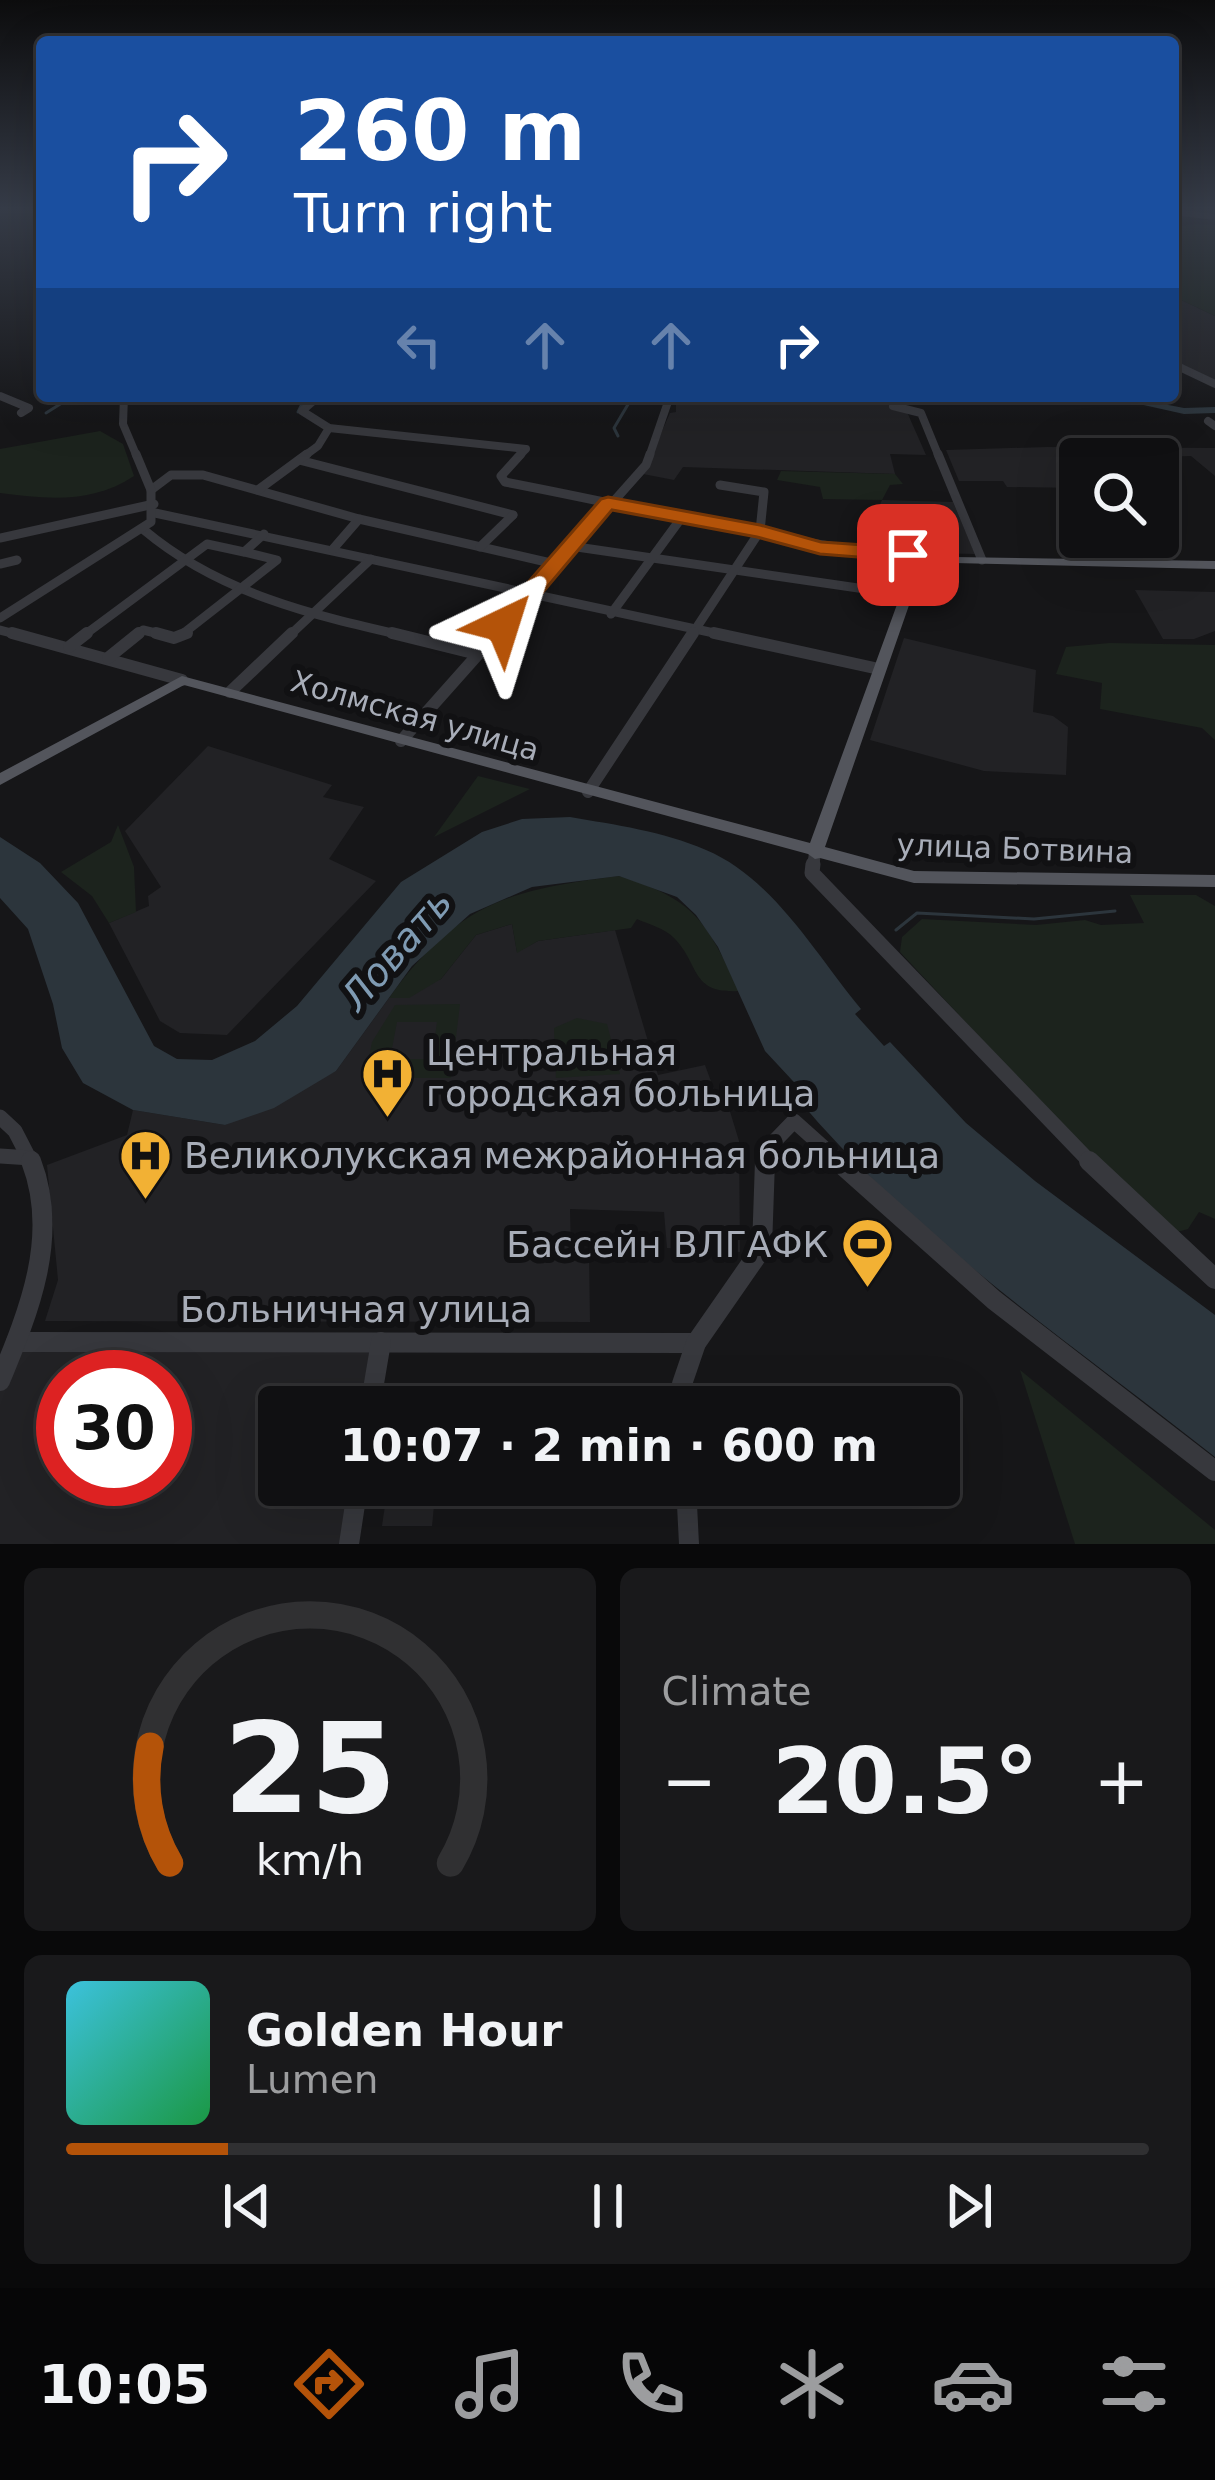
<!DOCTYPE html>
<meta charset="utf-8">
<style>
:root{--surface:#101012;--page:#19191b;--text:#f1f3f6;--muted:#9c9d9f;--line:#303032;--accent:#b45309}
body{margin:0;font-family:"DejaVu Sans",sans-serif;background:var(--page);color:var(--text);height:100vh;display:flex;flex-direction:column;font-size:45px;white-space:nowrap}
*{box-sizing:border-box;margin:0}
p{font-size:39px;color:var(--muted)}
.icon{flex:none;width:66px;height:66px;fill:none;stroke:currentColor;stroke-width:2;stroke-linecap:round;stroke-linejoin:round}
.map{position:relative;height:1544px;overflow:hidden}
.side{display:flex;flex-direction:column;gap:24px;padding:24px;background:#09090a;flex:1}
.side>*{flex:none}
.hud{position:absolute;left:36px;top:36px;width:1143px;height:366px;border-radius:12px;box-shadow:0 12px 48px #0002,0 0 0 3px var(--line);background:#1a4fa0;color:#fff;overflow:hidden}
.fabs{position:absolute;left:1059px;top:438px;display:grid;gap:24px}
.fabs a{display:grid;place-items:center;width:120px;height:120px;border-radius:12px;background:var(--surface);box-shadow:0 12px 48px #0002,0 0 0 3px var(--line);font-size:60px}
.speed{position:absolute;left:36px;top:1350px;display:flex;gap:24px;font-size:60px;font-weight:700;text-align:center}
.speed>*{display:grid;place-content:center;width:156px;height:156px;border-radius:50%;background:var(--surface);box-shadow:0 12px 48px #0002,0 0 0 3px var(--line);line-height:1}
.speed .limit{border:18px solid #d22;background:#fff;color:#111}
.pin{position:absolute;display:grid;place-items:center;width:102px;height:102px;color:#fff;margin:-51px;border-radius:24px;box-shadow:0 6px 18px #0006}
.me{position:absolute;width:132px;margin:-66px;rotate:41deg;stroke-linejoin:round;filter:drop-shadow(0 0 9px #0008)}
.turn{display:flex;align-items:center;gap:42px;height:252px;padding:0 60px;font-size:54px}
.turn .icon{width:156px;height:156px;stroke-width:2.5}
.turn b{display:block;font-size:84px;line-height:102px}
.lanes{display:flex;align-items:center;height:114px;padding:0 60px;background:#0003;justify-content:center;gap:60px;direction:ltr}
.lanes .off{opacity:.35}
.big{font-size:90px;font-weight:700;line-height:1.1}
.side .widget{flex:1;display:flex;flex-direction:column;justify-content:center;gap:18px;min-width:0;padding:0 42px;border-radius:18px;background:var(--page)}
.side .dial{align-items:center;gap:0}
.dial svg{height:312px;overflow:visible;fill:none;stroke:var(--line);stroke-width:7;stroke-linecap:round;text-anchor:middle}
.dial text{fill:var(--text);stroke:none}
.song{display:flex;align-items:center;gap:36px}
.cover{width:144px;height:144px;border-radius:18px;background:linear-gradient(135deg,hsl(190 70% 55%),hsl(140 70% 35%))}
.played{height:12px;border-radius:6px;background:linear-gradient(90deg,var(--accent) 15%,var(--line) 15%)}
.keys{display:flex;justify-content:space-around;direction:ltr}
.heat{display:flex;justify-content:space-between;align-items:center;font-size:66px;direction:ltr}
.side .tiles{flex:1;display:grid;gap:24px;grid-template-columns:1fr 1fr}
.widget:last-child{grid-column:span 2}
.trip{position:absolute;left:258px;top:1386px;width:702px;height:120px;border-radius:12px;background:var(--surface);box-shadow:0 12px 48px #0002,0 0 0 3px var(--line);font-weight:700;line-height:120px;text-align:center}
.menu{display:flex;height:192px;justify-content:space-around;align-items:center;background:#060607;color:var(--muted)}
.menu .icon{width:84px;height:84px}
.menu .selected{color:var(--accent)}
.menu b{font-size:54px;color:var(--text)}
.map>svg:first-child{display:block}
.built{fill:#222225;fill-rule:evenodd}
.green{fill:#1c231d;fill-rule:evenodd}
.water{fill:#2c353c}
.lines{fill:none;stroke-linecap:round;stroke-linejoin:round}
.stream{stroke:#2c353c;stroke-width:3}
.river{fill:#2c353c;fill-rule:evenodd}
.minor-far5{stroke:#37383d;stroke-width:6}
.minor-far4{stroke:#37383d;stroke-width:8}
.minor-far3{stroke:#37383d;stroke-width:9}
.minor-far2{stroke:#37383d;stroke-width:12}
.minor-far1{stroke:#37383d;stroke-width:15}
.minor{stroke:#37383d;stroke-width:20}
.major{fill:#53555c;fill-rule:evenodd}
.route{fill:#b45309;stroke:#753606;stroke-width:3}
.labels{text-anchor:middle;stroke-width:12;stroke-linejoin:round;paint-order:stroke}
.street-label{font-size:30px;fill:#a8adb8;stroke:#111113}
.near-poi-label{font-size:36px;fill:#a8adb8;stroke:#111113;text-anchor:start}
.near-street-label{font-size:36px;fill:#a8adb8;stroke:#111113}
.near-water-label{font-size:39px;font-style:italic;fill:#7f9bb3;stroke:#111113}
</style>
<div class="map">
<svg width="1215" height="1544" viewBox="0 0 1215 1544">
<rect width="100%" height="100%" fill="#161618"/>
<g class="built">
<polygon points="1173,296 1215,316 1215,383 1173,362"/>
<polygon points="676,396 899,396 901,400 887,404 907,412 926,455 890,454 895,474 683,467 674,480 643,474 670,413 676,412"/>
<polygon points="1047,447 1215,448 1215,476 1191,456 1080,459 1065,462 1080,488 1007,487 1003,481 959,481 946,450"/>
<polygon points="882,500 953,502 975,554 933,553 921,529 883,527 882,521 900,522 897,512 878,509"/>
<polygon points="1135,590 1215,592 1215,631 1194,639 1163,639"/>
<polygon points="904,638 1036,670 1033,712 1053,716 1068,727 1066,775 984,771 870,740"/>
<polygon points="208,746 332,785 323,797 364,807 329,859 376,881 227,1035 180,1033 160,1021 109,923 149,906 148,896 161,887 125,831"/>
<polygon points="512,924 517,952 538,941 615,930 658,1075 705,1065 716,1095 725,1095 739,1141 740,1252 667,1248 664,1212 570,1209 571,1253 589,1254 590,1322 45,1321 58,1280 47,1165 127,1135 133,1110 225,1125 336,1071 389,998 441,979 476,935"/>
<path d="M18,1347H374L365,1407H279V1485H352L343,1544H0V1390ZM63,1377H165V1479H63Z"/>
<polygon points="388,1485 436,1485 432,1526 382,1526"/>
</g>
<g class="green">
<polygon points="1195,224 1215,225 1215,316 1173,296 1173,227"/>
<path d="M100,431L123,444L134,476C92,504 47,499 0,493V449Z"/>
<polygon points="781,471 895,474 903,484 890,485 882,500 823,499 820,487 777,480"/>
<polygon points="1110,643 1215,645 1215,740 1202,728 1100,709 1102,683 1056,674 1066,647"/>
<polygon points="478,776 530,789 434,837"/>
<polygon points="118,825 134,867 136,912 109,923 92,896 61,872 111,842"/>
<path d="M619,876C695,899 707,922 739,991C690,994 700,964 674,938C666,929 648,924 637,919L631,928L538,941L517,953L512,924L476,935L441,979L409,998H389C458,903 508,890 619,876Z"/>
<polygon points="1130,895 1196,895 1215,906 1215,1219 1199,1212 1188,1229 1177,1232 1079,1143 900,952 902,937 922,919 1036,925 1085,920 1101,925 1144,923"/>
<path d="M460,1004L451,1078H365L372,1042L395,1005ZM397,1022H437L432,1059H390Z"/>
<polygon points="577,1018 607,1024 620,1074 556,1078 554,1028"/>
<polygon points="1020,1370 1215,1530 1215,1544 1075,1544"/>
</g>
<path class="water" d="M570,817C616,825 662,831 706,850C773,878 816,955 861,1009L855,1014L884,1046L890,1042L966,1123L1035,1181L1215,1315V1457C1072,1343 916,1240 798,1099L805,1094L765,1051L718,947L696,915L677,897L619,876L532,887L470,914L412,966L336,1071L274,1108L225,1125L133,1110L83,1083L62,1048L53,1004L28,929L0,898V837L40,863L78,903L154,1046L177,1059L212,1060L255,1041L297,1006L401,882L482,832L522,819Z"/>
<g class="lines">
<g class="stream">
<polyline points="298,412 304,400"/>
<polyline points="46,413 73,396"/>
<polyline points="618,436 614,428 633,396"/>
<polyline points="896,930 917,913 1034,919 1115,911"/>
</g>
<polygon class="river" points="1103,396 1122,396 1184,408 1215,407 1215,413 1184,414"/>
<polyline class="minor-far5" points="1173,212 1215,217"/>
<g class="minor-far4">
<polyline points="1173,364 1215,384"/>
<polyline points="0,396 29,408 21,413"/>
<polyline points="124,396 123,424 137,457"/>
<polyline points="319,396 302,411 329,428 526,449 518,457"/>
<polyline points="893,406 921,413 939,457"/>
<polyline points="1208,421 1215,426"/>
<polyline points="303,457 318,446 329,428"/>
<polyline points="649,457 670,396"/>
</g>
<g class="minor-far3">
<path d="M521,454L501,476L505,482C647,509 788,545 932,560"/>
<polyline points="938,454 982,560"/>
<polyline points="299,460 513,515"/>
<polyline points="151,490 171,475 203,475 359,519 555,564"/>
<polyline points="258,490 307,454"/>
<polyline points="155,513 728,636"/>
<path d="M144,530C219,593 312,615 405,636"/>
<polyline points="0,538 154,504"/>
<polyline points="570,546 906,595"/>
<polyline points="480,547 513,515"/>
<polyline points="333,549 359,519"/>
<polyline points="0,564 17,560"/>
<polyline points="611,614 682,517"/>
<polyline points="0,618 151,522 151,490 136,454"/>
<polyline points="0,630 23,636"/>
<polyline points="83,636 207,544 244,552"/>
<polyline points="135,636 143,630 168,636"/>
<polyline points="180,636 277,560 244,552 264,534"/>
<polyline points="289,636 371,559"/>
<polyline points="494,636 646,465 650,454"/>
<polyline points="691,636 760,531 764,492 720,485"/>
</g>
<g class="minor-far2">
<polyline points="12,633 182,680"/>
<polyline points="156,633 174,638 187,633"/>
<polyline points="392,633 477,654"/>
<polyline points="714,633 879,669"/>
<polyline points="69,647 87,633"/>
<polyline points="108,658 139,633"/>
<polyline points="230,692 292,633"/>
<polyline points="401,741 497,633"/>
<polyline points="588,792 693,633"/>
<polyline points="813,867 815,853"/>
</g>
<g class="minor-far1">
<polyline points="813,864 812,873 1092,1164"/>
<polyline points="0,1117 15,1131 32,1164"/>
<polyline points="0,1156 31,1158"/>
<polyline points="765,1164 765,1151 794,1121 842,1164"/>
</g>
<g class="minor">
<polyline points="838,1161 994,1300 1215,1471"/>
<polyline points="1089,1161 1215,1279"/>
<polyline points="16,1342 696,1343"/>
<path d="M0,1381C29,1311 60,1236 31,1161"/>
<polyline points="370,1407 381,1342"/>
<polyline points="683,1407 682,1384 696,1343 762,1248 765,1161"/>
<polyline points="686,1485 689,1544"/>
<polyline points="349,1544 358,1485"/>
</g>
<polygon class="major" points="954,557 1215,561 1215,569 954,563 926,568 915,588 825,847 914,871 1215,875 1215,887 914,883 820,858 815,859 808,854 184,685 0,785 0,773 182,676 810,843 903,588 918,563"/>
</g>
<linearGradient id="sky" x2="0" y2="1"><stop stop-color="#0c0c0d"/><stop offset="0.49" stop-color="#363c48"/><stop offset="1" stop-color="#363c48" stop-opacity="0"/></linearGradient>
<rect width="1215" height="425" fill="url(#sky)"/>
<polygon class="route" points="608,497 760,525 821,542 908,548 919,555 908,561 820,554 757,537 612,510 511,630 495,630 495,620 601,499"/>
<defs>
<symbol id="hospital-pin" viewBox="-11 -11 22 30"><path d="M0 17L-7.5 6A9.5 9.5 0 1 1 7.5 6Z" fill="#f2b134" stroke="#111113"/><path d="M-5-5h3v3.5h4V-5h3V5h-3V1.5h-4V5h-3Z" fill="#111"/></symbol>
<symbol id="stadium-pin" viewBox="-11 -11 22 30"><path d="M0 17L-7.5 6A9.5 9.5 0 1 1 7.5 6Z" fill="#f2b134" stroke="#111113"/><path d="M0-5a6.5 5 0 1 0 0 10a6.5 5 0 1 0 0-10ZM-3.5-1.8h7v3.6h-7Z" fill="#111"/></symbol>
</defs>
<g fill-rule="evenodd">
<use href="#hospital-pin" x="358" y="1044" width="59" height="81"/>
<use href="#hospital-pin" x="116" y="1126" width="59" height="81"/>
<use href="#stadium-pin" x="838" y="1214" width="59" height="81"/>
</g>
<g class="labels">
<g class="street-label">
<text transform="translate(415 716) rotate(16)" y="10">Холмская улица</text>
<text transform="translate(1015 849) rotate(2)" y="10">улица Ботвина</text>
</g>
<g class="near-poi-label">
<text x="426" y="1065">Центральная<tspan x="426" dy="41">городская больница</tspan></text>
<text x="184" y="1168">Великолукская межрайонная больница</text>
<text x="828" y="1257" text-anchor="end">Бассейн ВЛГАФК</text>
</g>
<g class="near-street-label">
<text x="356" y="1322">Больничная улица</text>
</g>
<g class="near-water-label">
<text transform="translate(396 949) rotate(-49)" y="14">Ловать</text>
</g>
</g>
</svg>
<div class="fabs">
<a><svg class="icon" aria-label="search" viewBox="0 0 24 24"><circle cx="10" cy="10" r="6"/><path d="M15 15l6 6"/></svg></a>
</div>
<div class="speed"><div class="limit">30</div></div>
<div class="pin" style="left:908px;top:555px;background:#d93025"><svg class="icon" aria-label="arrive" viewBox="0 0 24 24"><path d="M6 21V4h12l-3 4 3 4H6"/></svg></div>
<svg class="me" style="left:503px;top:625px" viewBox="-20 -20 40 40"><path d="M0-17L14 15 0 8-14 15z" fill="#b45309" stroke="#fff" stroke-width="4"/></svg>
<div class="trip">10:07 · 2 min · 600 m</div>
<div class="hud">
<div class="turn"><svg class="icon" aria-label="right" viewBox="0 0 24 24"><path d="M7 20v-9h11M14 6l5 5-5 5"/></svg><div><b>260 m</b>Turn right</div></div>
<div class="lanes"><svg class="icon off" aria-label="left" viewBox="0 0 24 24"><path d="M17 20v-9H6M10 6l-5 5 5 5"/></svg><svg class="icon off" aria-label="ahead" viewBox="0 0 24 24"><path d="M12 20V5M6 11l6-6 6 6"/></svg><svg class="icon off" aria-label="ahead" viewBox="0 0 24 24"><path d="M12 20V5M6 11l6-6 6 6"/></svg><svg class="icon" aria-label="right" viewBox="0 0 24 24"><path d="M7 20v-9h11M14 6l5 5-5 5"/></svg></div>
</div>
</div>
<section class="side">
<div class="tiles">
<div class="widget dial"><svg viewBox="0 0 100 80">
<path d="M14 69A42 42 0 1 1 86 69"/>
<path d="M14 69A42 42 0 0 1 9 39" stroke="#b45309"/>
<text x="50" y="56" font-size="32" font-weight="700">25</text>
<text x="50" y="72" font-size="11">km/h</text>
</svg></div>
<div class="widget"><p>Climate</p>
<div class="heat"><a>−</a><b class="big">20.5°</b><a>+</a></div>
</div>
<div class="widget">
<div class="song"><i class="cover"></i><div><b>Golden Hour</b><p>Lumen</p></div></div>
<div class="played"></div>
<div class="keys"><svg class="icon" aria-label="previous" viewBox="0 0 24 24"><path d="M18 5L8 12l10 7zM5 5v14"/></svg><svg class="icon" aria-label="pause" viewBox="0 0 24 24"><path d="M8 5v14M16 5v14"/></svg><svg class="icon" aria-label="next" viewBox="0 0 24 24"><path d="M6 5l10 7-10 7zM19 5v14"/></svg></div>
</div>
</div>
</section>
<nav class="menu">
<b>10:05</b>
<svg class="icon selected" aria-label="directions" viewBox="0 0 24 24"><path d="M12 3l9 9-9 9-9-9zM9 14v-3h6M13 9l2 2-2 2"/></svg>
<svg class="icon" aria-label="music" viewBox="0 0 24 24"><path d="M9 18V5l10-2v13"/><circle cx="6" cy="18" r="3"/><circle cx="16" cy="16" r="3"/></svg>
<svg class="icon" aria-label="phone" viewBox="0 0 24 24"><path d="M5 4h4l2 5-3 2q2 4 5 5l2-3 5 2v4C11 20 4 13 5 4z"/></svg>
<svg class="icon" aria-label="climate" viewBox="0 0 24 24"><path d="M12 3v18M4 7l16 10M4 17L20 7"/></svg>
<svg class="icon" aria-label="car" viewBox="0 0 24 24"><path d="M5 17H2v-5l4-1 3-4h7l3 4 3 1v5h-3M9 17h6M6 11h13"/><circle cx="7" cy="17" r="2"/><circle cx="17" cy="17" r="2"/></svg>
<svg class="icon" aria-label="filters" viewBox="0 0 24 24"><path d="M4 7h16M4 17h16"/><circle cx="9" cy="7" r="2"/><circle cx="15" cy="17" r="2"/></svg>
</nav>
